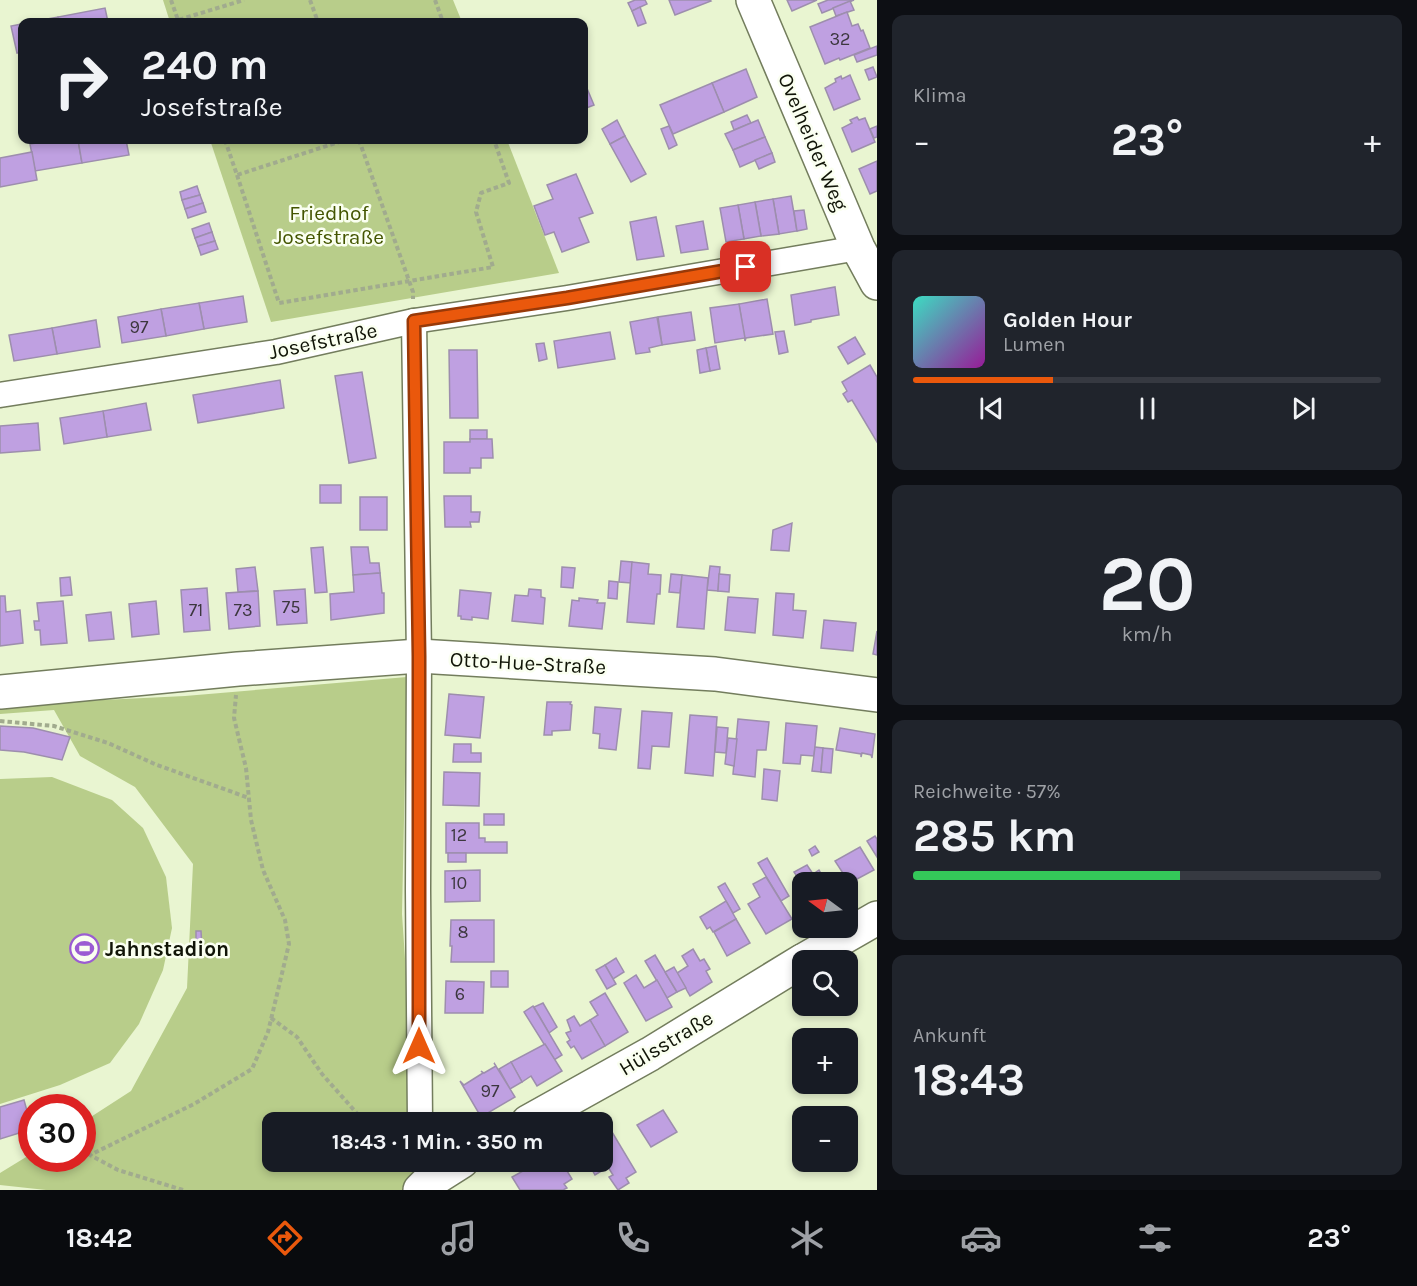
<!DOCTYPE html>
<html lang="de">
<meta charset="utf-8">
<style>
:root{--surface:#171b24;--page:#20242c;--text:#f1f3f6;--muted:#9ea1a6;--line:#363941;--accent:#ea580c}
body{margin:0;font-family:Karla,sans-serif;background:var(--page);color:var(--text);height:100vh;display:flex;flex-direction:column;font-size:22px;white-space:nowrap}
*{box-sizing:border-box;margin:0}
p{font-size:20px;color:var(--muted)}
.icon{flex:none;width:33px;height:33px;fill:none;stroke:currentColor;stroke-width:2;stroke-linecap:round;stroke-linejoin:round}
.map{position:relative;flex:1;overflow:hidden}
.drawer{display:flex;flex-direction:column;gap:15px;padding:15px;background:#0d0f14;width:540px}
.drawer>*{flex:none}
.banner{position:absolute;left:18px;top:18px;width:570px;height:126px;border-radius:12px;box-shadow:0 3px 9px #0003;background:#171b24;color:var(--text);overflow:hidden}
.needle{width:39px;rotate:285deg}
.buttons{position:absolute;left:792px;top:872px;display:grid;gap:12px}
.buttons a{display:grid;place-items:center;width:66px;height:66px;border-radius:12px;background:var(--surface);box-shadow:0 3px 9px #0003;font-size:30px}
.speed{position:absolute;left:18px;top:1094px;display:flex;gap:12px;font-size:30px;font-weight:700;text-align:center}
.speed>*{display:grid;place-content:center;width:78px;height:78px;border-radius:50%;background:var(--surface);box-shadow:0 3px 9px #0003;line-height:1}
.speed .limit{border:9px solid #d22;background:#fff;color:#111}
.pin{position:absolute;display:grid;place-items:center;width:51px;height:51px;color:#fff;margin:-26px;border-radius:12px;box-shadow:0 3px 9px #0006}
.me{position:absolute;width:66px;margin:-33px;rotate:0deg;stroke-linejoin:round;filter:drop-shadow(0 0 4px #0008)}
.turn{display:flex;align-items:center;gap:21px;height:126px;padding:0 24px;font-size:27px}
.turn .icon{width:78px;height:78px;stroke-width:2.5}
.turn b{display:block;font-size:42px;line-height:51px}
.big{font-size:45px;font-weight:700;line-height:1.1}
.drawer .card{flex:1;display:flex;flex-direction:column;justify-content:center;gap:9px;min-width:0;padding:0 21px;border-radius:12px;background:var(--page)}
.drawer .dial{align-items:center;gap:0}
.dial b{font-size:78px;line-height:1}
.song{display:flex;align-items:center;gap:18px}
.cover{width:72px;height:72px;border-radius:9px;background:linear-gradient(135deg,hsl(170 70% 55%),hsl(300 70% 35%))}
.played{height:6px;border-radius:3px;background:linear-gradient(90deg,var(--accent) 30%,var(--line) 30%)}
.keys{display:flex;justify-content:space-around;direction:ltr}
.heat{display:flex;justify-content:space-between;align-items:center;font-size:33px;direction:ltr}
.charge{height:9px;border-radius:4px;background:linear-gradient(90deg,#34c759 57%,var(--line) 0)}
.trip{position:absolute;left:262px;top:1112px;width:351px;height:60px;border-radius:12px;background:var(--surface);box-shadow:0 3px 9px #0003;font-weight:700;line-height:60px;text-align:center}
.tabs{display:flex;height:96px;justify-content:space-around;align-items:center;background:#090b0e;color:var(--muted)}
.tabs .icon{width:42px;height:42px}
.tabs .on{color:var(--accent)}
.tabs b{font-size:27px;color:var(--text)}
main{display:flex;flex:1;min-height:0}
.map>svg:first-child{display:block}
.green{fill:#b8cd8a}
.building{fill:#bfa0e1;stroke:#9d8ead;stroke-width:1.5}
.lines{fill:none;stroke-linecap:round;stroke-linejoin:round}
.street-casing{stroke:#737d5d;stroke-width:27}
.secondary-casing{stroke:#737d5d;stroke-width:36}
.path{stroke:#a1ab8e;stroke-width:4;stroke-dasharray:4.5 3;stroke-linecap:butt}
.street{stroke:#fff;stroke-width:24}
.secondary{stroke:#fff;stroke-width:33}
.route-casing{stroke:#983908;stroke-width:15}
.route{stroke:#ea580c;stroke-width:10}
.labels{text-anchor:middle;stroke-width:5;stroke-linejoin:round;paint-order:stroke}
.number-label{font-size:18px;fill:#3c373e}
.street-label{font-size:21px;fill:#101407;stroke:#fafff0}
.park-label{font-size:21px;fill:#435500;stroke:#fafff0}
.poi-label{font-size:21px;font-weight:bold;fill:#101407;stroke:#fafff0;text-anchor:start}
</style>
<main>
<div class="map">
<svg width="877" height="1190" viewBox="0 0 877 1190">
<rect width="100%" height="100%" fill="#e9f5d1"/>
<g class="green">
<polygon points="163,0 453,0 462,22 170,22"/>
<polygon points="210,140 507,140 559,273 271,322"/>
<polygon points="407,677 402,914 416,1122 273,1122 273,1161 419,1161 420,1179 415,1190 46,1190 0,1185 0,1173 31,1154 32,1158 82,1158 83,1122 131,1091 187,988 193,864 135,787 80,756 54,710 0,714 0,705 185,696"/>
<polygon points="52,777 112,800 143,828 166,877 172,928 163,970 139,1024 110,1063 60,1085 0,1104 0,779"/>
</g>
<g class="building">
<polygon points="635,0 645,0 647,4 632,11 628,3"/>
<polygon points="669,0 710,0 711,1 675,15"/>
<polygon points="787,0 817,0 792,11"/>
<polygon points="828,0 854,0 822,13 818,4"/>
<polygon points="850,1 854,10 836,16 833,8"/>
<polygon points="640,7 646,23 638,26 632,11"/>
<polygon points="105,8 108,22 59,22 58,17"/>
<polygon points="847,12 852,26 858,24 861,31 863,30 870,48 840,60 839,58 825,64 810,27"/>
<polygon points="58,17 59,22 30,22"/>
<polygon points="22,24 22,52 17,53 11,26"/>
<polygon points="877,46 877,55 857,62 854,55"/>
<polygon points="873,67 877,77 869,80 865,70"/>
<polygon points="746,69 757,97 724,112 712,83"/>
<polygon points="850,75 860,99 834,110 825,88 836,82 835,79 841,76 842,79"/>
<polygon points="712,83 724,112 673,134 660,105"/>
<polygon points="586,86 594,105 584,109 584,87"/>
<polygon points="747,115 751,123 734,130 731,122"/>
<polygon points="857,117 859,120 865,118 875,142 852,152 842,128 852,123 850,120"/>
<polygon points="617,120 625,136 610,144 602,129"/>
<polygon points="758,120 765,137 733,150 725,134"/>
<polygon points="669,126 677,145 669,149 661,129"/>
<polygon points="877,126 877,137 874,138 870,129"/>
<polygon points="625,136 646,174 631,182 610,144"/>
<polygon points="765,137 772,153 740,167 733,150"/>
<polygon points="56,140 78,140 82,163 35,171 30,144"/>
<polygon points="78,140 126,140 129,155 82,163"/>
<polygon points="32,152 37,180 0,187 0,158"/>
<polygon points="772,153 775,162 759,169 755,160"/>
<polygon points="877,161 877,191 870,194 859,169"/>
<polygon points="576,174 593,213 579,218 589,242 562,252 554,232 545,235 534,206 553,199 547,185"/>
<polygon points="197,186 200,195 182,200 180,192"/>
<polygon points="200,195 203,203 185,209 182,200"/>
<polygon points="791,196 797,231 779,234 773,199"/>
<polygon points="773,199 779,234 761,236 755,202"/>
<polygon points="755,202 761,236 744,239 738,205"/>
<polygon points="203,203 206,212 188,218 185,209"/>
<polygon points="738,205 744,239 726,242 720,208"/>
<polygon points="804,210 807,229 797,231 794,211"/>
<polygon points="656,217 664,256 637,260 630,222"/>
<polygon points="703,221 708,249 681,253 676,226"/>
<polygon points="209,223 212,232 195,238 192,229"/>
<polygon points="212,232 215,241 198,246 195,238"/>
<polygon points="215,241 218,249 201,255 198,246"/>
<polygon points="835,287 839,315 811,320 811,322 795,325 791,295"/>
<polygon points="243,296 247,322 204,329 199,303"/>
<polygon points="767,299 773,334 746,338 745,341 739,304"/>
<polygon points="199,303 204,329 166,336 161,309"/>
<polygon points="739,304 745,338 715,343 710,308"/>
<polygon points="161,309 166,336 122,343 118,317"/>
<polygon points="691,312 695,340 662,345 658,317"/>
<polygon points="657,317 662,345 649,348 650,352 636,354 630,322"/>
<polygon points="96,320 100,347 57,354 52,328"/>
<polygon points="52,328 57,354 14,361 9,335"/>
<polygon points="784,331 788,352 779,354 775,332"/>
<polygon points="610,332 615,359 558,368 554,341"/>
<polygon points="855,337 865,354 848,364 838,347"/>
<polygon points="544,343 547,359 539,361 536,344"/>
<polygon points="716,346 720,369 710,371 706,348"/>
<polygon points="706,348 710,371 700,373 697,350"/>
<polygon points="449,350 477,350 478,418 450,418"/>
<polygon points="870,365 877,377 877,442 852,400 848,402 843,394 847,391 842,382"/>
<polygon points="362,372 376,458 349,463 335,376"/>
<polygon points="280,380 284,408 198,423 193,395"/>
<polygon points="146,403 151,430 107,437 103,411"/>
<polygon points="103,411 107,437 64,444 60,418"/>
<polygon points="38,423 40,450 0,453 0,426"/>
<rect x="470" y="430" width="17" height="9"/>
<polygon points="470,439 492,439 493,458 481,458 481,468 470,468 470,473 444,473 444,442 470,442"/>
<rect x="320" y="485" width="21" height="18"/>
<polygon points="444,496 471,496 471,512 480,512 479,522 470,522 471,527 445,527"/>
<rect x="360" y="497" width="27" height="33"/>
<polygon points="792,523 789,551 771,550 773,530"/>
<polygon points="323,547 327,592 315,593 311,548"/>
<polygon points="351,547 368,547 370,563 379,563 380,573 353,575"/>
<polygon points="621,561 632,562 631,583 619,582"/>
<polygon points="632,562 649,564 648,574 661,575 660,594 657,594 654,624 627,622"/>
<polygon points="710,566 720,567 718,591 707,590"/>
<polygon points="255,567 258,591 238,592 236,569"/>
<polygon points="562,567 575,568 573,588 561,587"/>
<polygon points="380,573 382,593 384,593 384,613 331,620 330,594 354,592 353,575"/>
<polygon points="671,574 682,575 680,593 669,592"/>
<polygon points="719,574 730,575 729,592 718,591"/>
<polygon points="682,575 708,578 704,629 677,627"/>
<polygon points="70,577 72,595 61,596 60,578"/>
<polygon points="609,581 618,582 617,599 608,598"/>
<polygon points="207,588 210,630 184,632 181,590"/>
<polygon points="305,589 307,623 277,625 274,591"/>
<polygon points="529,589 541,590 541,597 545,598 543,624 512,621 515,595 528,596"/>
<polygon points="460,590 491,593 488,619 472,617 472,620 461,619 461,616 458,616"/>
<polygon points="258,591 260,626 229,629 226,593"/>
<polygon points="776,593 794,594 793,610 806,611 803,638 773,635"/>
<polygon points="0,596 5,596 6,612 20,610 23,643 0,646"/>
<polygon points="728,597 758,599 755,633 725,630"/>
<polygon points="579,598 598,600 597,603 605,603 602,629 569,626 572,600 579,601"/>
<polygon points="63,601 67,643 41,645 40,630 35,630 34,621 39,621 37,603"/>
<polygon points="156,601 159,634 132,637 129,604"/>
<polygon points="111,612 114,639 89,641 86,615"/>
<polygon points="824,620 856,623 853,651 821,648"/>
<polygon points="877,631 877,655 873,654"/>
<polygon points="449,694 484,697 480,738 445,735"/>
<polygon points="547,702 571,702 570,704 572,705 570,730 552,731 552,735 544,735"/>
<polygon points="595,707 621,709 616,750 599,748 600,734 593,733"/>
<polygon points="642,711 672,713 669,747 652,746 650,769 638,768"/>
<polygon points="690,715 717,717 713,776 685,773"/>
<polygon points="738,719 769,722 766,750 757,750 755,777 733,774"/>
<polygon points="786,723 817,726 814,756 801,755 800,764 783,763"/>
<polygon points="0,726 33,728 70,737 62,760 24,752 0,750"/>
<polygon points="717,727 728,728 726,753 715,752"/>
<polygon points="840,728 875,734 872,758 871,755 862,753 861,757 861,754 836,750"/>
<polygon points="728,738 737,739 734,766 725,764"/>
<polygon points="454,744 471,744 471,753 481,753 481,762 453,762"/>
<polygon points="815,747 823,748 821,772 812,771"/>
<polygon points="823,748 833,749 831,773 821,772"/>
<polygon points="764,769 780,771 777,801 762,799"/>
<polygon points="444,772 480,773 479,806 443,805"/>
<rect x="484" y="814" width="20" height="11"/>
<polygon points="446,823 479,823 479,838 485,838 485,842 507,842 507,853 446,853"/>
<polygon points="875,836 877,839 877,857 867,841"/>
<polygon points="815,846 819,852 812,856 809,850"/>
<polygon points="860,847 874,870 857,879 857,885 852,887 835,861"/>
<rect x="448" y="853" width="18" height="9"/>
<polygon points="767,858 789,896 781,901 758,863"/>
<polygon points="807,865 813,874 819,870 826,882 802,882 802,901 793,885 800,881 794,872"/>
<polygon points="480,870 480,901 445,902 445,871"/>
<polygon points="766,877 792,919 766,934 748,904 760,897 753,884"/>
<polygon points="725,883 740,909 733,913 718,887"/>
<polygon points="726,901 736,919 713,932 710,927 707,929 700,917"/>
<polygon points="736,919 750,943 727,956 714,932"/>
<polygon points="451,920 494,920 494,962 451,962 452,946 450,946"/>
<polygon points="196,931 201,931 202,948 196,948"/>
<polygon points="693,949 700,961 704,959 710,969 706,971 712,982 690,996 677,973 688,966 682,956"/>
<polygon points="655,955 677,992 667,998 645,961"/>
<polygon points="616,958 624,972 613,979 605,965"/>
<polygon points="605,965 616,984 607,989 596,970"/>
<polygon points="674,967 686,988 677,992 665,972"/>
<rect x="491" y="971" width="17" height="16"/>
<polygon points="636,975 644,988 657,980 672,1007 646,1021 624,983"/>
<polygon points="446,981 484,982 483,1013 445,1013"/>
<polygon points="605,993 628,1032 605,1046 590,1020 598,1015 590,1002"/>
<polygon points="543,1003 557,1027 549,1033 534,1007"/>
<polygon points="533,1006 562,1055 554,1060 524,1012"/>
<polygon points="574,1016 580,1026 590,1020 605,1046 582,1059 574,1046 571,1048 567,1042 570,1040 566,1033 571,1031 567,1020"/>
<polygon points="545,1044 562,1071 537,1086 531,1076 522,1082 511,1062"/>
<polygon points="511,1062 522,1082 510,1089 499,1069"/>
<polygon points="494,1063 515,1097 481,1117 460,1081 464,1085 483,1073 481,1071 484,1073 496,1066"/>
<polygon points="24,1100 32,1129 0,1139 0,1107"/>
<polygon points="663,1110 677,1132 651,1147 637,1125"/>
<polygon points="612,1132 636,1172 626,1178 629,1183 618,1190 609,1177 613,1175 608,1167 595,1175 587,1161 603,1161 603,1138"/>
<polygon points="541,1161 561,1161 572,1179 564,1184 567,1188 563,1190 520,1190 512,1177"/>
</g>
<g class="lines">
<defs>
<g id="street">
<polyline points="414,321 419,656 418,890 420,1122"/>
<polyline points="0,395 276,352 414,321 567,298 858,248"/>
</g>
<g id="secondary">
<polyline points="753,0 858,248 877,283"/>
<polyline points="0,692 238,669 419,656 715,674 877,695"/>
<polyline points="804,960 877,918"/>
<polyline points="528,1122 650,1054 802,961"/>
<polyline points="420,1190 426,1184 462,1161"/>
</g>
</defs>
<use href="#street" class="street-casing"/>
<use href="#secondary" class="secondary-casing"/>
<g class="path">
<polyline points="171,0 178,20 244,0"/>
<polyline points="310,0 318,22"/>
<polyline points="435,0 443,22"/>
<polyline points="225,140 237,175 345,140"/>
<polyline points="359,140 413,292 413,299"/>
<polyline points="237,175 279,303 493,267 476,212 481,193 509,183 494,140"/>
<polyline points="0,721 54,726 108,743 157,765 249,798"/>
<polyline points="271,1018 297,1037 322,1074 361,1118 401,1114"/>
<polyline points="183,1190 118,1170 90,1155 194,1104 252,1069 268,1032 289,944 285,920 263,870 251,820 246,768 234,718 236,695"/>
</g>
<use href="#street" class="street"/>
<use href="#secondary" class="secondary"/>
</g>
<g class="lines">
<defs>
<polyline id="route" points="419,1046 419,656 414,321 567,298 746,267"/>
</defs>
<use href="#route" class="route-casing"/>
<use href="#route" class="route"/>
</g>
<defs>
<symbol id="stadium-ring" viewBox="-11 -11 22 22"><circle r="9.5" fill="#fafff0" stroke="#9b5cd3" stroke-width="1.5"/><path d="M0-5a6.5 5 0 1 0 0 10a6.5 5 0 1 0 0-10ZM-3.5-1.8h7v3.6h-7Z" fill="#9b5cd3"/></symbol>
</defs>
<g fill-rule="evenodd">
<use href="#stadium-ring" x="68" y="932" width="33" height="33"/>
</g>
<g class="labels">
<g class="number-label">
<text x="840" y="45">32</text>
<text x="139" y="333">97</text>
<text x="291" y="613">75</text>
<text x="196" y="616">71</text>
<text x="243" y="616">73</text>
<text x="459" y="841">12</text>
<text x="459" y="889">10</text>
<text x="463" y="938">8</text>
<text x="460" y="1000">6</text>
<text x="490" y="1097">97</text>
</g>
<g class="street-label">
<text transform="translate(813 142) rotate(67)" y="7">Ovelheider Weg</text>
<text transform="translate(323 341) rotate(-12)" y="7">Josefstraße</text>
<text transform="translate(528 663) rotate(3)" y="7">Otto-Hue-Straße</text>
<text transform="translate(666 1043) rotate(-31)" y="7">Hülsstraße</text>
</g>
<g class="park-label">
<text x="329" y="220">Friedhof<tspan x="329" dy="24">Josefstraße</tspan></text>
</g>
<g class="poi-label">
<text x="105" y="956">Jahnstadion</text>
</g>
</g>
</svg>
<div class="buttons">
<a><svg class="needle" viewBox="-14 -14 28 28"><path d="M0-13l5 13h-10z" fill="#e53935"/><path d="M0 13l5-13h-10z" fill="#9ea1a6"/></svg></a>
<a><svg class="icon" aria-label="search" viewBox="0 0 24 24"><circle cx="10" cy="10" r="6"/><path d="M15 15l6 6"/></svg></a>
<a>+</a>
<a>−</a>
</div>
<div class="speed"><div class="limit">30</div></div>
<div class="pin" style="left:746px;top:267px;background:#d93025"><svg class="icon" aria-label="arrive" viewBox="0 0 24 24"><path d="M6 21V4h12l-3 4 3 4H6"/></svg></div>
<svg class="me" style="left:419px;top:1046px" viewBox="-20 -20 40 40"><path d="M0-17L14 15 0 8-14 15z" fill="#ea580c" stroke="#fff" stroke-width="4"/></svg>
<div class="trip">18:43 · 1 Min. · 350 m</div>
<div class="banner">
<div class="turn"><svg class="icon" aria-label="right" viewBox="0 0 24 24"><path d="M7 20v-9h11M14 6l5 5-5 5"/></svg><div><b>240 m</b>Josefstraße</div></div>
</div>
</div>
<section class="drawer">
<div class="card"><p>Klima</p>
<div class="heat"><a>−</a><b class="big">23°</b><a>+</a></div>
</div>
<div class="card">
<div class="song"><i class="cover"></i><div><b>Golden Hour</b><p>Lumen</p></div></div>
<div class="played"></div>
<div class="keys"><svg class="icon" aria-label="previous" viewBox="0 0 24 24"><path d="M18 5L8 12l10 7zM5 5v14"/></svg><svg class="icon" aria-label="pause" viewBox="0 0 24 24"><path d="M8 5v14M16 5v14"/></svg><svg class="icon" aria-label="next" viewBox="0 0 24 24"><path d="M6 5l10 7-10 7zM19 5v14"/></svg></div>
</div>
<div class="card dial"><b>20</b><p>km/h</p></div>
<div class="card"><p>Reichweite · 57%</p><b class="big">285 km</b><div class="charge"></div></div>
<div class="card"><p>Ankunft</p><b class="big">18:43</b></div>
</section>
</main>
<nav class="tabs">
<b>18:42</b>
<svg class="icon on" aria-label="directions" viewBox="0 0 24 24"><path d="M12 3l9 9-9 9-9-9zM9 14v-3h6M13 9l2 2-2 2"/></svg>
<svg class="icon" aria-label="music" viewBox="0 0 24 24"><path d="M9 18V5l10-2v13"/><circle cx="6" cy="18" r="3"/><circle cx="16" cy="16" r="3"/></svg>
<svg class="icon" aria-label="phone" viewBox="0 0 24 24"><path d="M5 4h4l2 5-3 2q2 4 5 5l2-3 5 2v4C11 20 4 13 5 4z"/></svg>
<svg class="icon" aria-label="climate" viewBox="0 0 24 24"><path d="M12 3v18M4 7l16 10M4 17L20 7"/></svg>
<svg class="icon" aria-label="car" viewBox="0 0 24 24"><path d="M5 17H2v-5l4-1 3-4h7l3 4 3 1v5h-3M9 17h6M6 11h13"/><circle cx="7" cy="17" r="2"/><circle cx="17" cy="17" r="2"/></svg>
<svg class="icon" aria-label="filters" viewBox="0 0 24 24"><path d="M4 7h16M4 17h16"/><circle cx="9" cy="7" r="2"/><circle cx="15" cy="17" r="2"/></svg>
<b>23°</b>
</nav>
